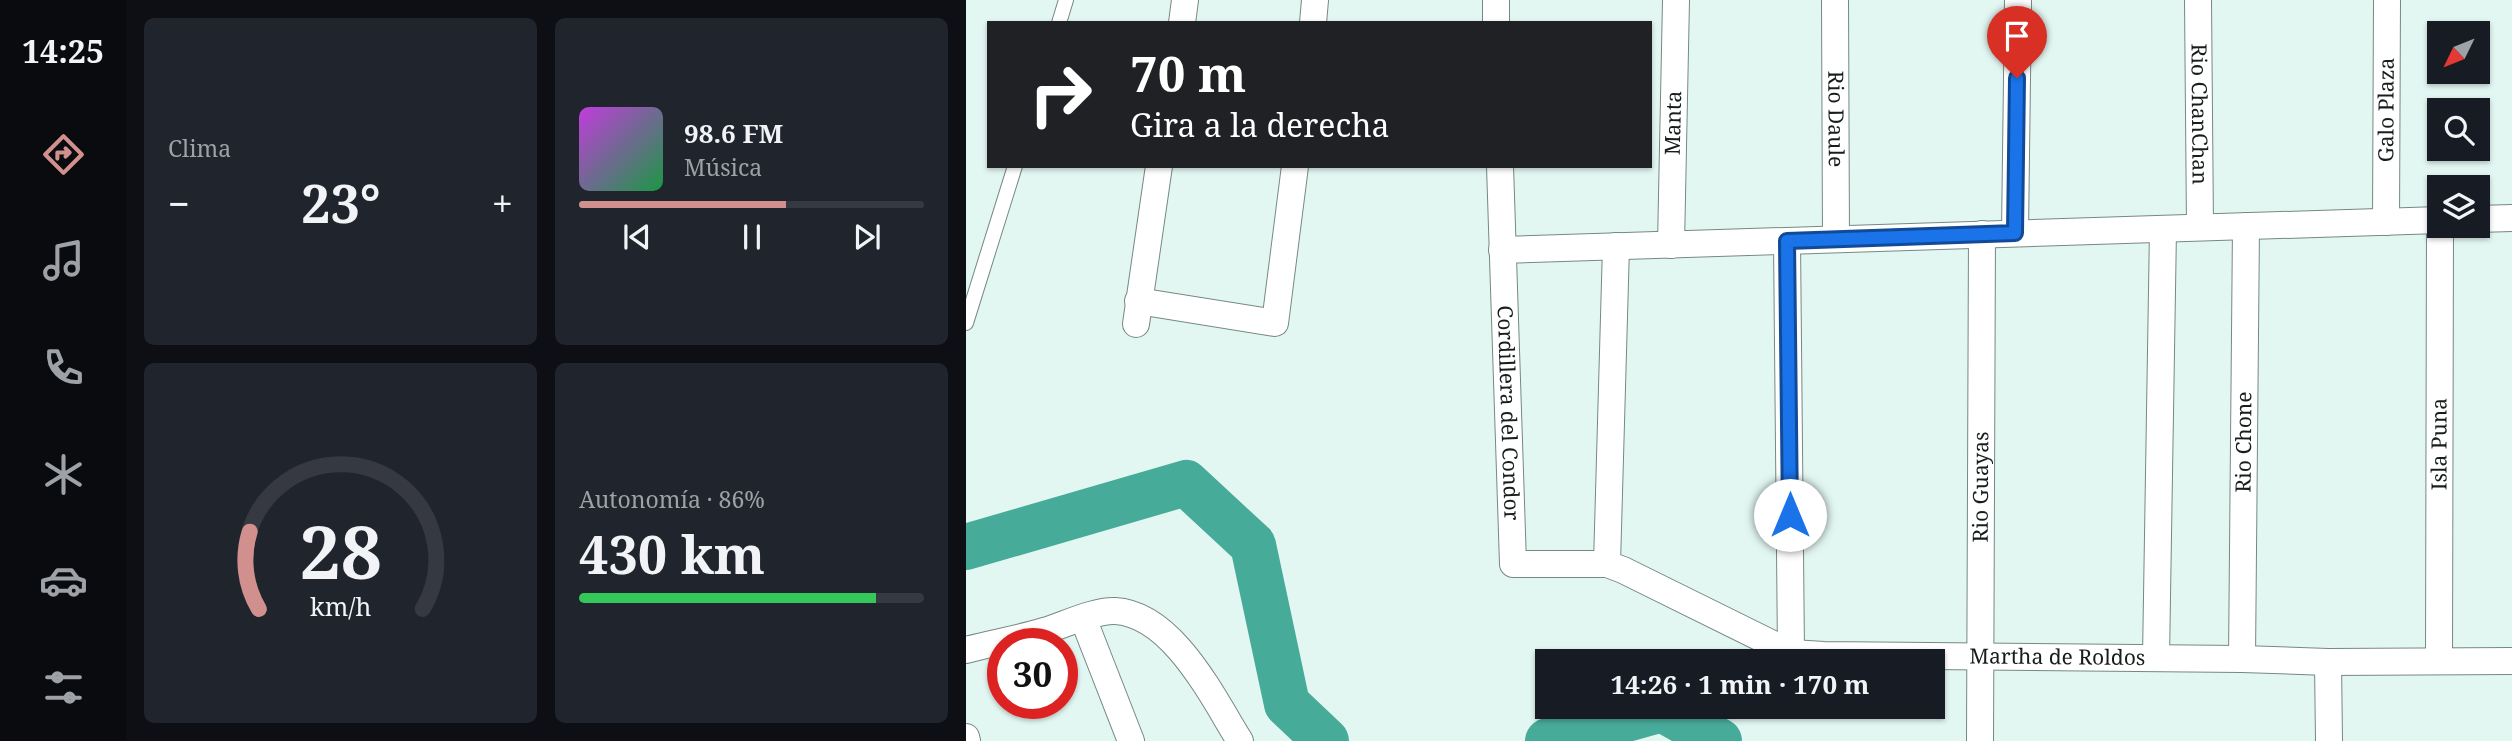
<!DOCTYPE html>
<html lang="es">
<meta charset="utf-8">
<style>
:root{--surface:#171b24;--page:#20242c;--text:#f1f3f6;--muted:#9ea1a6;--line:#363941;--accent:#d1908e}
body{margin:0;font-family:"Noto Serif",serif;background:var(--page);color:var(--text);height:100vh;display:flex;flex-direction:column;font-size:26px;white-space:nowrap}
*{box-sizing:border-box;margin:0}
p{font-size:23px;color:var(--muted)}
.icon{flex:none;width:38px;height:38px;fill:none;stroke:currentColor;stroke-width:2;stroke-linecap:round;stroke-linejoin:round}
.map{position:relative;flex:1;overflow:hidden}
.side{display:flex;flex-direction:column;gap:18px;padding:18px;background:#0d0f14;width:840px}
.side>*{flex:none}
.top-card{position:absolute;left:21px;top:21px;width:665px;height:147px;border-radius:0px;box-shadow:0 2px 5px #0004;background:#202124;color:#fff;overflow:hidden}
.needle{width:46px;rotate:227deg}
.controls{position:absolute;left:1461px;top:21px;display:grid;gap:14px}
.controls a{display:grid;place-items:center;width:63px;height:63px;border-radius:0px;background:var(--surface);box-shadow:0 2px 5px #0004;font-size:35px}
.speed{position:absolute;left:21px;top:628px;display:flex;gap:14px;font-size:35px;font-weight:700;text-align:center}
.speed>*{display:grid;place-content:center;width:91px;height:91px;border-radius:50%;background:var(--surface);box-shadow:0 2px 5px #0004;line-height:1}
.speed .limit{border:10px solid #d22;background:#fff;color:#111}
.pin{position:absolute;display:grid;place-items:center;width:60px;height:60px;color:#fff;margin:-72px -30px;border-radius:50% 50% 50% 0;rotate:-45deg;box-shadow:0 0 7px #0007}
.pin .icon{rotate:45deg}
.me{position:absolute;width:77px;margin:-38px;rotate:0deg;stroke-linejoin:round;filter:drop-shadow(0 0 5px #0008)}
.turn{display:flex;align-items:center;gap:24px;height:147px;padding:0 28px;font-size:32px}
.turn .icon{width:91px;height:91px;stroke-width:2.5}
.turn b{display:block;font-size:49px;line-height:60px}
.big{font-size:52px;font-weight:700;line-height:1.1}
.side .tile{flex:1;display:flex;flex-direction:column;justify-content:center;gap:10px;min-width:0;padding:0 24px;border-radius:10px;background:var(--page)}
.side .dial{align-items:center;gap:0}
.dial svg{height:182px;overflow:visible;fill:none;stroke:var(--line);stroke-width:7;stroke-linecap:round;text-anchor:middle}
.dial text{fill:var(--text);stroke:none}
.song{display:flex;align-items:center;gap:21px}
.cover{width:84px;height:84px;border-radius:10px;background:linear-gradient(135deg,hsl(290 70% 55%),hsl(140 70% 35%))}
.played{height:7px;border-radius:4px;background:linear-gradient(90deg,var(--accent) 60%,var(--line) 60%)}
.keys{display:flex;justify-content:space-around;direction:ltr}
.heat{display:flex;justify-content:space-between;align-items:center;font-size:38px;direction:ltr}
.charge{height:10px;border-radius:5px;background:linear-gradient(90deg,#34c759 86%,var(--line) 0)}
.side .tiles{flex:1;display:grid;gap:18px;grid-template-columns:repeat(2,1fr)}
.trip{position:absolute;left:569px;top:649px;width:410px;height:70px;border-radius:0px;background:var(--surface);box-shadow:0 2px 5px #0004;font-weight:700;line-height:70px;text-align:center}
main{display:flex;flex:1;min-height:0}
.dock{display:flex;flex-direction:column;width:126px;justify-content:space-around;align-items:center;background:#090b0e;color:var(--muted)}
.dock .icon{width:49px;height:49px}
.dock .selected{color:var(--accent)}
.dock b{font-size:32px;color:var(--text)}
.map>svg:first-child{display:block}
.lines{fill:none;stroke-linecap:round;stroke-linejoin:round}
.river{stroke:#47ab99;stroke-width:46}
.service-casing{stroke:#768884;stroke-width:16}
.minor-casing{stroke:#768884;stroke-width:28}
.service{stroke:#fff;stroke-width:14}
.minor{stroke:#fff;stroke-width:26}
.route-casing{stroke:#114b97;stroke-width:18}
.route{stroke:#1a73e8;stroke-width:12}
.labels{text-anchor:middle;stroke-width:7;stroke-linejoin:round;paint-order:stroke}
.street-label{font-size:21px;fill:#161d1c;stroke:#e3f7f2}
</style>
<main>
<nav class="dock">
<b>14:25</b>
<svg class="icon selected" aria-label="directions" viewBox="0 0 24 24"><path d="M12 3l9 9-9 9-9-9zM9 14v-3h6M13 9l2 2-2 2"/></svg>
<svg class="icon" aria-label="music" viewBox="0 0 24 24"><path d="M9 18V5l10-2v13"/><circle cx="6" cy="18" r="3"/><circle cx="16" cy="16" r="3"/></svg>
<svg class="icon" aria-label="phone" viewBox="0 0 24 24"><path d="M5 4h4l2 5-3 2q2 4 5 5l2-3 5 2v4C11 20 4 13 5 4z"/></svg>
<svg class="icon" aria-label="climate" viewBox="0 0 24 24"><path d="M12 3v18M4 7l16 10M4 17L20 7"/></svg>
<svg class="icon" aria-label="car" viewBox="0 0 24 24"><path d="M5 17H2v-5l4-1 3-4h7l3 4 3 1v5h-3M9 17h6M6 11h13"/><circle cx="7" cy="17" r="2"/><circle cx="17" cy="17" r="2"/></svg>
<svg class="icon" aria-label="filters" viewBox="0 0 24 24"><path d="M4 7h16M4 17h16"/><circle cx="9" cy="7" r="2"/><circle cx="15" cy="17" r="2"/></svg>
</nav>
<section class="side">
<div class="tiles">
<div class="tile"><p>Clima</p>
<div class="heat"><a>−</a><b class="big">23°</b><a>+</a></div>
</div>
<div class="tile">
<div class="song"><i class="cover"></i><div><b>98.6 FM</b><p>Música</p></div></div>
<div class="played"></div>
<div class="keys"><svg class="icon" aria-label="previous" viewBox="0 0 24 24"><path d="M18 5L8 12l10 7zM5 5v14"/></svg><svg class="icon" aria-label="pause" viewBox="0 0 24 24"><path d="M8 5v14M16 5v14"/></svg><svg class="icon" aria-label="next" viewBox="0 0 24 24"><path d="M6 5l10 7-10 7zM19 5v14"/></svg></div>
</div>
<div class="tile dial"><svg viewBox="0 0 100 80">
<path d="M14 69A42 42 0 1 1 86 69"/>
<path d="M14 69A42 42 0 0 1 10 35" stroke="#d1908e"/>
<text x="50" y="56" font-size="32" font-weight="700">28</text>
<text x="50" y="72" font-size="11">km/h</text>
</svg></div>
<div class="tile"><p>Autonomía · 86%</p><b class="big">430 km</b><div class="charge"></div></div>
</div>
</section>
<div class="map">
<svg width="1546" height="741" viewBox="0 0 1546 741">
<rect width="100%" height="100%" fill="#e3f7f2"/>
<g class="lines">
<g class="river">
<polyline points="0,547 220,483 287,545 321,704 360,741"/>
<polyline points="582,741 696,709 753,741"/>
</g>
<defs>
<g id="service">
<polyline points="93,23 100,0"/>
<polyline points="0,323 49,166"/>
</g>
<g id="minor">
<polyline points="530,0 530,23"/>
<path id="s1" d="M869,0L870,239"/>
<path id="s2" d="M1232,0L1234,227"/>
<polyline points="216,23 219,0"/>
<polyline points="347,23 349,0"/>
<path id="s3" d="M534,166L547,564H641"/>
<polyline points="1512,219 1546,218"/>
<path id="s4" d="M1420,222L1421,0"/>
<polyline points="1049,233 1052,0"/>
<polyline points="821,241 825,653"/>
<path id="s5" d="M705,245L710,0"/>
<path id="s6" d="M650,246L641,564L657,570L825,653L858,655L1276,659L1362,662L1546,661"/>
<polyline points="536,250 1474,220"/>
<polyline points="172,301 309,323 329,166"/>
<polyline points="170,324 193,166"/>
<polyline points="117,618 165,741"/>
<path d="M0,650C26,643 52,639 78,631C98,625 129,610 149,611C207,614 247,698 274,741"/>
<polyline points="1190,658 1197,229"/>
<path id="s7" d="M1276,659L1280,226"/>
<path id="s8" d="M1473,661L1474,226"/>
<polyline points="1362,662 1363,741"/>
<polyline points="0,737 1,741"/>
<path id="s9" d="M1014,741L1016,234"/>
</g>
</defs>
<use href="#service" class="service-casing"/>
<use href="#minor" class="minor-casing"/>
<use href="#service" class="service"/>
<use href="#minor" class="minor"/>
</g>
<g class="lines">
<defs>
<polyline id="route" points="824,515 821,241 1049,233 1051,78"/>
</defs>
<use href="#route" class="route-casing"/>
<use href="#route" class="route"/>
</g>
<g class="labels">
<g class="street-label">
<text dy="7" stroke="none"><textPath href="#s4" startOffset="112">Galo Plaza</textPath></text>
<text dy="7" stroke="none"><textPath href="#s2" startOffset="114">Rio ChanChan</textPath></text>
<text dy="7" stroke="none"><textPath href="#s1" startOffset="119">Rio Daule</textPath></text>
<text dy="7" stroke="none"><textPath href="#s5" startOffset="122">Manta</textPath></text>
<text dy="7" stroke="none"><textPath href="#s3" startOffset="247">Cordillera del Condor</textPath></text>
<text dy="7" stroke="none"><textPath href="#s7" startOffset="217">Rio Chone</textPath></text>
<text dy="7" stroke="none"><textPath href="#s8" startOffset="217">Isla Puna</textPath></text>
<text dy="7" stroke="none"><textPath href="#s9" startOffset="254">Rio Guayas</textPath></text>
<text dy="7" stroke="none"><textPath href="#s6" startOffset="789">Martha de Roldos</textPath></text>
</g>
</g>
</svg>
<div class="controls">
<a><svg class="needle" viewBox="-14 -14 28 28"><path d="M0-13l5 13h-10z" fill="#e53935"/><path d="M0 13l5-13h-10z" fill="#9ea1a6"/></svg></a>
<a><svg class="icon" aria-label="search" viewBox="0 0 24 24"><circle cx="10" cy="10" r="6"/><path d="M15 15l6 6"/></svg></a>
<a><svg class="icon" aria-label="layers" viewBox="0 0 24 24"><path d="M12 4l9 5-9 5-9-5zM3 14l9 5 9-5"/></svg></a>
</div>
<div class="speed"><div class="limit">30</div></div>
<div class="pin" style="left:1051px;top:78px;background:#d93025"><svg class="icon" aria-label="arrive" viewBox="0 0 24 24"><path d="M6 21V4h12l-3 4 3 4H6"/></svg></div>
<svg class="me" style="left:824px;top:515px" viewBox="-20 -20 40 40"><circle r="19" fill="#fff"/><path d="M0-13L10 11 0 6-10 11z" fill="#1a73e8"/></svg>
<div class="trip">14:26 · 1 min · 170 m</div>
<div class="top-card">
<div class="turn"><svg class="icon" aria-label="right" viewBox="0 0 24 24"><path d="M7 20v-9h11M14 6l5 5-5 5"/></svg><div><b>70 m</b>Gira a la derecha</div></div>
</div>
</div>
</main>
